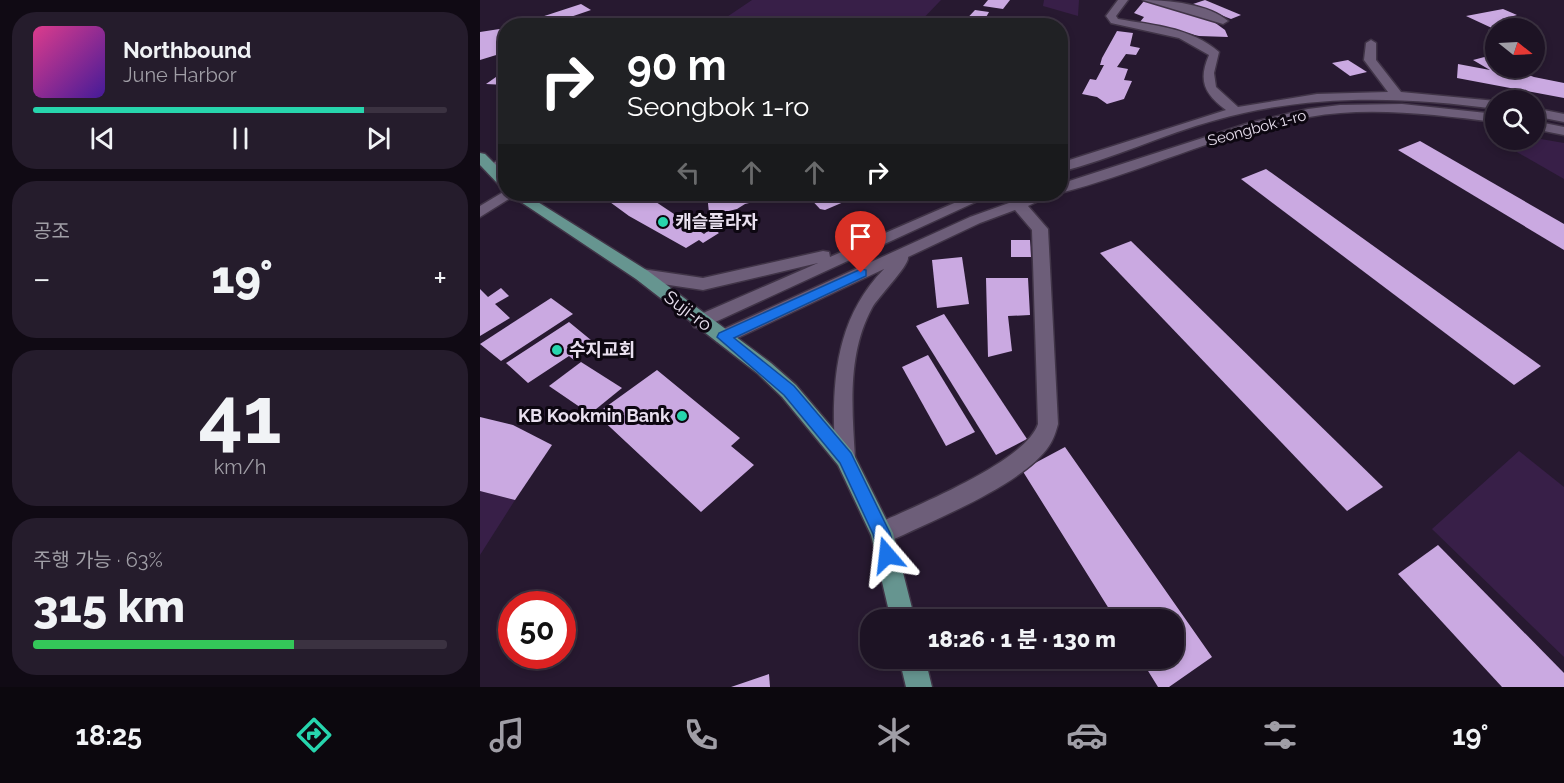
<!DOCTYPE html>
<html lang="ko">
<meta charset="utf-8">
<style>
:root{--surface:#1d1324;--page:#251c2c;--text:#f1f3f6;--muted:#a09ea6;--line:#3b3241;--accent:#27d5ad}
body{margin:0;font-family:Raleway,"Noto Sans KR",sans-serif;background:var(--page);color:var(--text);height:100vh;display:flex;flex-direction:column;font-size:22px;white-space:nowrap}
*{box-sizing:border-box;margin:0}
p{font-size:20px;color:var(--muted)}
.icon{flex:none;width:33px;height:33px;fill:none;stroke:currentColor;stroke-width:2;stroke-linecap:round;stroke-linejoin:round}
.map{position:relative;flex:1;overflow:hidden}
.side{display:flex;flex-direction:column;gap:12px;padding:12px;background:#100a14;width:480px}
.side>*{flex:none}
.guide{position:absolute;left:18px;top:18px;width:570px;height:183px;border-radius:24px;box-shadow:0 3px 9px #0003,0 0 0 2px var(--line);background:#202124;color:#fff;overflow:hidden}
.needle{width:39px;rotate:108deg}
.buttons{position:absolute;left:1005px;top:18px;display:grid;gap:12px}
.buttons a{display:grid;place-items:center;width:60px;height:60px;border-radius:50%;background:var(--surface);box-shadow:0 3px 9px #0003,0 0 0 2px var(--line);font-size:30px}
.speed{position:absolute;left:18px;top:591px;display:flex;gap:12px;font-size:30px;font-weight:700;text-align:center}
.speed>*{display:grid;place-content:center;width:78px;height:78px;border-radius:50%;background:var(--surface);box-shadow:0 3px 9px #0003,0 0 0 2px var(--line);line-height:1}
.speed .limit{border:9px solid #d22;background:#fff;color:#111}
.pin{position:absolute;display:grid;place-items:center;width:51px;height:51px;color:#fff;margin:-62px -26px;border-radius:50% 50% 50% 0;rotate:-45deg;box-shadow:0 0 6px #0007}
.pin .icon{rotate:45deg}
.me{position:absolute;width:66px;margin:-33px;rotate:343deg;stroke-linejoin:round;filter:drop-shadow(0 0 4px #0008)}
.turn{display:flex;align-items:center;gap:21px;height:126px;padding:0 30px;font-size:27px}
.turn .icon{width:78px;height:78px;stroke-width:2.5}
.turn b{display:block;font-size:42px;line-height:51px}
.lanes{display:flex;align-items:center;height:57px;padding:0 30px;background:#0003;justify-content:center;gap:30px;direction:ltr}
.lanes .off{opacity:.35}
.big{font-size:45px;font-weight:800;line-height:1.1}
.side .card{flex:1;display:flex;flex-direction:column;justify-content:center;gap:9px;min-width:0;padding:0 21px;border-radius:24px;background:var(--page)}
.side .dial{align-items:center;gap:0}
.dial b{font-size:78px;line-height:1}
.song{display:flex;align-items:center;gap:18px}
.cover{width:72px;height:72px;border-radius:9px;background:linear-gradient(135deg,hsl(330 70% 55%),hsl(260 70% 35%))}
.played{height:6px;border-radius:3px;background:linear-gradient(90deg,var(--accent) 80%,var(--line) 80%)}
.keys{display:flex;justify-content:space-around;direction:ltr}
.heat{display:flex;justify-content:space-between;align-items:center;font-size:33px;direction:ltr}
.charge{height:9px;border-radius:4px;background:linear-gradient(90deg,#34c759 63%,var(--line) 0)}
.trip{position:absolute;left:380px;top:609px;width:324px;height:60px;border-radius:24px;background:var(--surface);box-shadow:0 3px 9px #0003,0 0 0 2px var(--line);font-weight:800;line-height:60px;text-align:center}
.tab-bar{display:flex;height:96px;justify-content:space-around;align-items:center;background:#0c080e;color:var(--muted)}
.tab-bar .icon{width:42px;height:42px}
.tab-bar .selected{color:var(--accent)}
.tab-bar b{font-size:27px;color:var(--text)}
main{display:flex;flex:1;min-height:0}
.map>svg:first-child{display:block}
.green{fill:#381f48}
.building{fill:#caa9e1}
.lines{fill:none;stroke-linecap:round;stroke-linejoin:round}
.minor-casing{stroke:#403447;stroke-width:3}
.major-casing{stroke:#403447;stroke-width:3}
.minor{fill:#6d5e79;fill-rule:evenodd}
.major{fill:#669590;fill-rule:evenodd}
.route{fill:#1a73e8;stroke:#114b97;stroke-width:1.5}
.poi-dot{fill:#27d5ad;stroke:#0d0711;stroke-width:2}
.labels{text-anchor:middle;stroke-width:6;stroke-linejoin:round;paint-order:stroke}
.far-street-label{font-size:15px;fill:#e9e0ef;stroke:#0d0711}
.poi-label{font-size:18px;font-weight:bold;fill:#e9e0ef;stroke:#0d0711;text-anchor:start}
.street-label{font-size:18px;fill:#e9e0ef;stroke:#0d0711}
</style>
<main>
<section class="side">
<div class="card">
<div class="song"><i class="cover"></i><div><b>Northbound</b><p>June Harbor</p></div></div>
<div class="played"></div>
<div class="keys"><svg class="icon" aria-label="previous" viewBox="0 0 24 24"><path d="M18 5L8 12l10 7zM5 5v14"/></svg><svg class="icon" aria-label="pause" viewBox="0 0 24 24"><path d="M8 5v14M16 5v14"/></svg><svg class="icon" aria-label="next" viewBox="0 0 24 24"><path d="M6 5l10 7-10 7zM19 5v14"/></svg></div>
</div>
<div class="card"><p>공조</p>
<div class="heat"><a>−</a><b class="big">19°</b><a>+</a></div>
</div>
<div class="card dial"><b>41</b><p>km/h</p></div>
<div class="card"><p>주행 가능 · 63%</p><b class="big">315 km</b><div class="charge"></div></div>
</section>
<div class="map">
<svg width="1084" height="687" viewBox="0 0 1084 687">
<rect width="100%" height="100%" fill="#271930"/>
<g class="green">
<polygon points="272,0 461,0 437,25 235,25"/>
<polygon points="564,0 599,0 598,16 563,6"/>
<polygon points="1055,138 1084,143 1084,179 1016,140"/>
<polygon points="1039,451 1084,487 1084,657 952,529"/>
<polygon points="0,491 35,500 0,555"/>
</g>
<g class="building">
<polygon points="508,0 530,0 523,9 503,6"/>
<polygon points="725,0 761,15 751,19 713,4"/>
<polygon points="664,1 715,13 734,22 745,30 748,37 719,36 660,22 664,17 654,13"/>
<polygon points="101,4 111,10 64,26 57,26 49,21"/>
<polygon points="1023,9 1037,15 1022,19 1043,28 1016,28 1016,34 1008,30 1014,29 986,16"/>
<polygon points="495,10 509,12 501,26 480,26"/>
<polygon points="26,28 26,38 17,43 26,52 0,60 0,32"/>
<polygon points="637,31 653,33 650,46 660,48 656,55 646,54 637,67 648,69 644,80 652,81 644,99 627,104 617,97 602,94 610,79 616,80 624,65 620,65 622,58"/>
<polygon points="1016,54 1016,68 1041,68 1035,70 1054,77 1084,83 1084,98 977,78 978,64 1010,70 993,60"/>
<polygon points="868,60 887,72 870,76 852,63"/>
<polygon points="26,70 26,85 6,84"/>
<polygon points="940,141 1084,224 1084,250 918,150"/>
<polygon points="786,169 1061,366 1034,385 761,179"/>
<polygon points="119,194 164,194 224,234 232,228 239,233 223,243 219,240 206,248 149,216"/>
<polygon points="227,194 272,194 273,202 265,204 257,209 232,215 232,212 229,213"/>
<polygon points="326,194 373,194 369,195 373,198 345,210 340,209"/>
<polygon points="531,240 550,240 551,257 531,257"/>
<polygon points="651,241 903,487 867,511 620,253"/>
<polygon points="482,257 489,304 457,308 452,260"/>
<polygon points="506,278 548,278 550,315 528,316 532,351 508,357"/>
<polygon points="21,288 29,296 15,304 30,318 0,336 0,289 8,297"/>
<polygon points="71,298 93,314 21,361 0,344"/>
<polygon points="464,314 547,439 516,455 436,326"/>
<polygon points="89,322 117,345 94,360 89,356 48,383 26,363"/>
<polygon points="448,355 495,432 466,446 422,367"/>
<polygon points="101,362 142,388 110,414 69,386"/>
<polygon points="177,370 260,438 251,446 274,465 221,512 116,414"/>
<polygon points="0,417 33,425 72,445 35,500 0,491"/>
<polygon points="585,447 732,657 689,687 678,687 660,658 693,658 693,620 636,620 542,470"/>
<polygon points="958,545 1084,673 1084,687 1022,687 918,574"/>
<polygon points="289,674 290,687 251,687"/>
</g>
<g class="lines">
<defs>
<g id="minor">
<path d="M638,0H648L636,16L638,19C672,25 712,28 739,52L734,73L736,87L758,107L837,94L908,92L884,60L886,43L891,40L896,43V60L921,92L1016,101V109C922,96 827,94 736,120C683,134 633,159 580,172V163L746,110C724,94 718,80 729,55L699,38L631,23L626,16Z"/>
<path d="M663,0C689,0 728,4 748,21L743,24Z"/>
<path d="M922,104L1016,114V122C954,115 891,106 829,117C744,131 664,172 580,193V184L769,123L828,109L860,105Z"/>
<polygon points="1054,108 1084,114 1084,122 1054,116"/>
<polygon points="1054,121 1084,127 1084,135 1054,129"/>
<polygon points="26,156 26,166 11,172 4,168"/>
<polygon points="25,191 26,194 37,194 0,217 0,206"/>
<polygon points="495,194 513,194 220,329 214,327 211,322 214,317 338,263 223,290 162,281 154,275 162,269 223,278 343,251 349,252 350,257"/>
<path d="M554,194H573L548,206L568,229L578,424C576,431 574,439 569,446C544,484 452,521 410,541L402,544L394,541L391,533L394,525C431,508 546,462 558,424L552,230L535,210L500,223L428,257C430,265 398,297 392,308C367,354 372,408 375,458L372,465L365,467L358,465L355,458C352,389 352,322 404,269L249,342H237L234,337L237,332L490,217Z"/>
</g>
<g id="major">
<polygon points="0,153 5,154 26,175 26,188 21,187 0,165"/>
<polygon points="29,194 45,194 168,271 291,363 316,385 372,451 413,533 435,620 411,620 391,535 358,465 302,397 277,373 156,279"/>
<polygon points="419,658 445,658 452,687 426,687"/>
</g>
</defs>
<use href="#minor" class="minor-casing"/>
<use href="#major" class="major-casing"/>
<use href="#minor" class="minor"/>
<use href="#major" class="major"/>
</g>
<polygon class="route" points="381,269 386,270 386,276 254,338 314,386 371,453 410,533 416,555 413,561 407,563 401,561 393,534 360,463 304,395 237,337 239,333"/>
<g class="poi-dot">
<circle cx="183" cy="222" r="6"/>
<circle cx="77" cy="350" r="6"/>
<circle cx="202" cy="416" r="6"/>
</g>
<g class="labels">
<g class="far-street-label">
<text transform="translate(777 128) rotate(-15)" y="5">Seongbok 1-ro</text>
</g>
<g class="poi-label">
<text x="195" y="228">캐슬플라자</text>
<text x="89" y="356">수지교회</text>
<text x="190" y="422" text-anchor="end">KB Kookmin Bank</text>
</g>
<g class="street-label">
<text transform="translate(208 311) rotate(37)" y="6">Suji-ro</text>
</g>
</g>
</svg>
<div class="buttons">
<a><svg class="needle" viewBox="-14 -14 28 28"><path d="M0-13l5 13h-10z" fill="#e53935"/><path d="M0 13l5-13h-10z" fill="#a09ea6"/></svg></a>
<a><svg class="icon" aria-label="search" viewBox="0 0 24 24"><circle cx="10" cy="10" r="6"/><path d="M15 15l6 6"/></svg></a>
</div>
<div class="speed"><div class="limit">50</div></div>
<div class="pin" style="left:381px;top:273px;background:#d93025"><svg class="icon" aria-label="arrive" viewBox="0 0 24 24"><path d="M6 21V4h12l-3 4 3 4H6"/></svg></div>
<svg class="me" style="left:407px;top:555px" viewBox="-20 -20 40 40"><path d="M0-17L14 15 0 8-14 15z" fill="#1a73e8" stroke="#fff" stroke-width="4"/></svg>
<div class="trip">18:26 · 1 분 · 130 m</div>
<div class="guide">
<div class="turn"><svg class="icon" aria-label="right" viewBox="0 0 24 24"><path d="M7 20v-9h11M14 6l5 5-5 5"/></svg><div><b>90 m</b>Seongbok 1-ro</div></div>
<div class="lanes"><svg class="icon off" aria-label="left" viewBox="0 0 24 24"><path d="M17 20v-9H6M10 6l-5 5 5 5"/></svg><svg class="icon off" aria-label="ahead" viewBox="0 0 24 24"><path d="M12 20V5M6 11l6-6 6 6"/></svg><svg class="icon off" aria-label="ahead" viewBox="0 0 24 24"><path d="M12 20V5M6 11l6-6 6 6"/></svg><svg class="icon" aria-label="right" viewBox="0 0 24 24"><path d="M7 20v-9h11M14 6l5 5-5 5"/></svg></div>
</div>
</div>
</main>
<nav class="tab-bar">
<b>18:25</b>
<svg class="icon selected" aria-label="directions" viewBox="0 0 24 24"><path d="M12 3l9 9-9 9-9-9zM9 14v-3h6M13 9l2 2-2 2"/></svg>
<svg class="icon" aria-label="music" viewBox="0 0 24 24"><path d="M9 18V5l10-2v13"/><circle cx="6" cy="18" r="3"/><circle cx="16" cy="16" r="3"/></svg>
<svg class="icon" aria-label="phone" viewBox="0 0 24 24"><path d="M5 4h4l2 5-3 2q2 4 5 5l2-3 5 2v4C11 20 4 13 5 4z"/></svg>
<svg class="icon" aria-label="climate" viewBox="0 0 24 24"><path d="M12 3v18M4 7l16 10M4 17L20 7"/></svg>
<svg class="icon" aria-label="car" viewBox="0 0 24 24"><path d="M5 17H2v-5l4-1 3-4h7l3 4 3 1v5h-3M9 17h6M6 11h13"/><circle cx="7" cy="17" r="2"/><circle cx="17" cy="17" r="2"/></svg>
<svg class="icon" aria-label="filters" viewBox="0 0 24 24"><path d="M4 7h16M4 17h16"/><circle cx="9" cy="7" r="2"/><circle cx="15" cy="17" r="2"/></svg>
<b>19°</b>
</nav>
